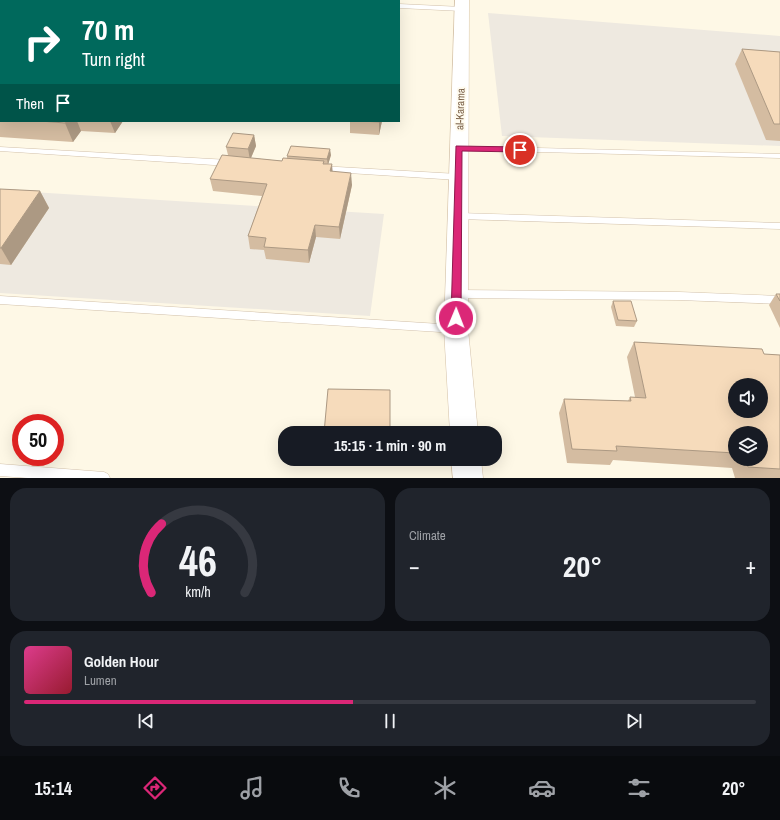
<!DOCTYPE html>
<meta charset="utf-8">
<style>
:root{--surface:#171b24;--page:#20242c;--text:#f1f3f6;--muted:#9ea1a6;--line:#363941;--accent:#db2777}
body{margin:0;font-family:"Archivo Narrow",sans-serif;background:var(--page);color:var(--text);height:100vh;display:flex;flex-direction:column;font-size:15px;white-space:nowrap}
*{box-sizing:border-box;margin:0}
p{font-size:13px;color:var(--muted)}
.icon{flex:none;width:22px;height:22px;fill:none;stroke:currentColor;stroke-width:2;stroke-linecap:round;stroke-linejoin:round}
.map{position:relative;height:478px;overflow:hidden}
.drawer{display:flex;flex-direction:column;gap:10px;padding:10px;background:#0d0f14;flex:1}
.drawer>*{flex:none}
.hud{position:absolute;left:0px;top:0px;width:400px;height:122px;box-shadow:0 4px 16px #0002;background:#00695c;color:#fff;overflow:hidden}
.fabs{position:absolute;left:728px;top:378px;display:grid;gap:8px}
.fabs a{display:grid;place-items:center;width:40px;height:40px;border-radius:50%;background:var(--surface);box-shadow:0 4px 16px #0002;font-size:20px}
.speed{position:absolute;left:12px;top:414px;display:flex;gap:8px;font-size:20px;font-weight:700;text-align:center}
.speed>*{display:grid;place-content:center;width:52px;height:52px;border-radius:50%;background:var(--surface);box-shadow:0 4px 16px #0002;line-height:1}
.speed .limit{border:6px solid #d22;background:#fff;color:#111}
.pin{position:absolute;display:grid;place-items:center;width:34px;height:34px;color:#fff;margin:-17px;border:2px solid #fff;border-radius:50%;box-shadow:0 1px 4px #0007}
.me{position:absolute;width:44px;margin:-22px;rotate:1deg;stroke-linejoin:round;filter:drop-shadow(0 0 3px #0008)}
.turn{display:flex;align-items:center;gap:14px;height:84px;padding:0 16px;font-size:18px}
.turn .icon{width:52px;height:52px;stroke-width:2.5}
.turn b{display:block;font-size:28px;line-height:34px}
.then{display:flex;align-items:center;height:38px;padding:0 16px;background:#0003;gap:8px;font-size:15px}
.big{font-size:30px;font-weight:800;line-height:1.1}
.drawer .tile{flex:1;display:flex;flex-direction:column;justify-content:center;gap:6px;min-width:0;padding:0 14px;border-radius:16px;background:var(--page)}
.drawer .dial{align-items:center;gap:0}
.dial svg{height:104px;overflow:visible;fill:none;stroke:var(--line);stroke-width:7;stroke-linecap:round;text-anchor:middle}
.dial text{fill:var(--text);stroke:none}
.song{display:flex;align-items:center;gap:12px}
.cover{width:48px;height:48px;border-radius:6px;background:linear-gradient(135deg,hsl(330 70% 55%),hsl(350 70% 35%))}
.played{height:4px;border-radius:2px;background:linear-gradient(90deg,var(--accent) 45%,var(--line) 45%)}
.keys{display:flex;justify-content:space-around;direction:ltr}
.heat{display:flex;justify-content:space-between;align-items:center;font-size:22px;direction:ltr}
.drawer .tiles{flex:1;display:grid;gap:10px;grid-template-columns:1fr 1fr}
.tile:last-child{grid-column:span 2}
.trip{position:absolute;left:278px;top:426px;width:224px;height:40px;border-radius:16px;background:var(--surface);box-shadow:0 4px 16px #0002;font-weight:800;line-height:40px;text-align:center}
.tab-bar{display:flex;height:64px;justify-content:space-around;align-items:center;background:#090b0e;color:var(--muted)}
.tab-bar .icon{width:28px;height:28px}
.tab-bar .on{color:var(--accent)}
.tab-bar b{font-size:18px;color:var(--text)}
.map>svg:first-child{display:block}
.industrial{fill:#eee9e0}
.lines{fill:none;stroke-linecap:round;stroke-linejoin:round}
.lane-casing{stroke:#d2c1ab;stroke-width:1}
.secondary-casing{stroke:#d5c2a8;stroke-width:1}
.lane{fill:#fff;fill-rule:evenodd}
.secondary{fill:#fff;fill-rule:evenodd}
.wall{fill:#d4bca1;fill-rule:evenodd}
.shaded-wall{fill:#ac9983}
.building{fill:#f6dbbb;stroke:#ac9983;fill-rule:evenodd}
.route{fill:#db2777;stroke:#8e194d}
.labels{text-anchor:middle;stroke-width:4;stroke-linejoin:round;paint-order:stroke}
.street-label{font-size:11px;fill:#7b6148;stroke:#fffbef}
</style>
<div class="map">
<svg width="780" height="478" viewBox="0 0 780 478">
<rect width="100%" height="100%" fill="#fef8e6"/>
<g class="industrial">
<polygon points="488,13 780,36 780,146 502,136"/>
<polygon points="0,190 384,214 370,316 0,293"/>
</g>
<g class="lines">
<defs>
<g id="lane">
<polygon points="276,0 303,0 304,1 277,1"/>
<polygon points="399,4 462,7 465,9 462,11 399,8"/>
<polygon points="455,146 780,154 780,158 458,150 454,148"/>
<polygon points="0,147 229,160 233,163 229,166 0,151"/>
<polygon points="320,166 458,174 462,177 458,180 317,171 316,169"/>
<polygon points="458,213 780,223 780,229 458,219 454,216"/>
<polygon points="457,290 679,292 780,296 780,304 679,300 457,298 454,297 452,294 454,291"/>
<polygon points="0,296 456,325 460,326 461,329 460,332 456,333 0,304"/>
<polygon points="0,464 104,472 108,474 110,478 28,478 0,476"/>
</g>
<g id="secondary">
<polygon points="455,0 469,0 468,329 478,433 450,433 444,329"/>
<polygon points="451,459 481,459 483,478 453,478"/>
</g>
</defs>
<use href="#lane" class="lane-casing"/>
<use href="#secondary" class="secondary-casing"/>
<use href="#lane" class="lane"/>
<use href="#secondary" class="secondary"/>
</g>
<g class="wall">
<polygon points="742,49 780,52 780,141 766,140 735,64"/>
<polygon points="0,70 1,70 1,121 123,121 115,133 81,131 73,142 0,137"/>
<polygon points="350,121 382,121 379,135 350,133"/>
<polygon points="254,135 256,146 251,158 282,161 287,159 287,156 331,155 328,164 332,164 332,171 352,185 340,239 316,237 309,263 266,259 264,250 250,249 248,236 262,196 213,191 210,179 228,155 226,147"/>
<polygon points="0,189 40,191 49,208 11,265 0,264"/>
<polygon points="776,294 780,294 780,328 769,305"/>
<polygon points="613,301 637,321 634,327 616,326 611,307"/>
<path d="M634,342L764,354L780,355V478H735L732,468L613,460L610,465L567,463L559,413L564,399L628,401L630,397H635L627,357ZM735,433L761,459H735Z"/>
<polygon points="324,459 390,459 390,464 325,464"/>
</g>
<g class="shaded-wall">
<polygon points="66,121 77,121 81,131 73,142 65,123"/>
<polygon points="110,121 123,121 115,133"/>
<polygon points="379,121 382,121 379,135"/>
<polygon points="254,135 256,146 250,160 248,149"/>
<polygon points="330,149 331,155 328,165 327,159"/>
<polygon points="332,164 333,176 330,171"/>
<polygon points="351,173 352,185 340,239 339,227"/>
<polygon points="40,191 49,208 11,265 1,248"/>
<polygon points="315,225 316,237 309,263 308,250"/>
</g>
<g class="building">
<polygon points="742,49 780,52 780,124 774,124"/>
<rect x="0" y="70" width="1" height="49"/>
<polygon points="40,121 66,121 65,123"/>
<polygon points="360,121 379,121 379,122"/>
<polygon points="233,133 254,135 248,149 226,147"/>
<polygon points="291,146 330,149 327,159 287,156"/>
<polygon points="222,155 282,161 283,158 324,161 323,164 332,164 330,171 351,173 339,227 315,225 308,250 264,247 266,238 248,236 267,184 210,179"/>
<polygon points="0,189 40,191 1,248 0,248"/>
<polygon points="776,294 780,294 780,301"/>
<polygon points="613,301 631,301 637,321 618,320"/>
<path d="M634,342L762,349L764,354L780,355V469L748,467L745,459H761V433H735V453L616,446L617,451L572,449L564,399L631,401L630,397L646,398ZM735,385H761V411H735Z"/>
<polygon points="328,389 390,390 390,433 324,433"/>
</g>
<polygon class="route" points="456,146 520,147 524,150 520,152 462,151 461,318 459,320 452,320 451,318"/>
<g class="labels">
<g class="street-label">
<text transform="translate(460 109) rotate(-88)" y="4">al-Karama</text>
</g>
</g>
</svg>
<div class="fabs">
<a><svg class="icon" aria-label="sound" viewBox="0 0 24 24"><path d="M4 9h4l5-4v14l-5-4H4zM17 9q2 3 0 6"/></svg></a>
<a><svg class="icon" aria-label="layers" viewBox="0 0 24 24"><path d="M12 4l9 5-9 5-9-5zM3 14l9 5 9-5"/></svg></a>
</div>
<div class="speed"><div class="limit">50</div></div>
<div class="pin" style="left:520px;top:150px;background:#d93025"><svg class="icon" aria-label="arrive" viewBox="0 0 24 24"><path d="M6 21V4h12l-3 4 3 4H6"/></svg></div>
<svg class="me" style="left:456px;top:318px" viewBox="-20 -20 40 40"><circle r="17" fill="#db2777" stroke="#fff" stroke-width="3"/><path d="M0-11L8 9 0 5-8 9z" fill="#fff"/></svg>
<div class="trip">15:15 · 1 min · 90 m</div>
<div class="hud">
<div class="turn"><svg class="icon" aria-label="right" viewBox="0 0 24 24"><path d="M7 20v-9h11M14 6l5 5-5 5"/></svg><div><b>70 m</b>Turn right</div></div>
<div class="then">Then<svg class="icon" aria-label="arrive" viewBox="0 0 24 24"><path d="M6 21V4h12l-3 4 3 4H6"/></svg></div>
</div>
</div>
<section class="drawer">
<div class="tiles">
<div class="tile dial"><svg viewBox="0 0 100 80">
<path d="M14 69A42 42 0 1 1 86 69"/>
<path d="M14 69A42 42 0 0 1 22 16" stroke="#db2777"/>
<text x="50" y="56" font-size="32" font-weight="700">46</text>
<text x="50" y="72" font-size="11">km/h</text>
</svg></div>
<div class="tile"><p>Climate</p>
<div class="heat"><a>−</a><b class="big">20°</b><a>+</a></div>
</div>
<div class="tile">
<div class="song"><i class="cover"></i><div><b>Golden Hour</b><p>Lumen</p></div></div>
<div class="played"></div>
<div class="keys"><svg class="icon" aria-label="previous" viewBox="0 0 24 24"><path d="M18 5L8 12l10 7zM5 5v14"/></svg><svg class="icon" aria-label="pause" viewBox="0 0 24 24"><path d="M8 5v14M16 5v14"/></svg><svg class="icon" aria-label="next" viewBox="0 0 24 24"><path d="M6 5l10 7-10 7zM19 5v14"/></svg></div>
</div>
</div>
</section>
<nav class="tab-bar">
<b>15:14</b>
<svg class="icon on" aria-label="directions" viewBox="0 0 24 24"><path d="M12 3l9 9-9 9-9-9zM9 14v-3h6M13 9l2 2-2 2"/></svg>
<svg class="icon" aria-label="music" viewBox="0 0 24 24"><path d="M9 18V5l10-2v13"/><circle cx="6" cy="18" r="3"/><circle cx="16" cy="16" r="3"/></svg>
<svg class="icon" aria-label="phone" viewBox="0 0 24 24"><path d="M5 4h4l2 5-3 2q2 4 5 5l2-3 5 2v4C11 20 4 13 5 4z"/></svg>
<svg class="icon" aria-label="climate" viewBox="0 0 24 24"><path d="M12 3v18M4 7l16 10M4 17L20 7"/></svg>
<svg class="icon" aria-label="car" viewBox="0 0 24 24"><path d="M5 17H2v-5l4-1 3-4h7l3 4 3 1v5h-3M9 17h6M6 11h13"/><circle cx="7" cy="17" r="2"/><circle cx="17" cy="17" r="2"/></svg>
<svg class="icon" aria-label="filters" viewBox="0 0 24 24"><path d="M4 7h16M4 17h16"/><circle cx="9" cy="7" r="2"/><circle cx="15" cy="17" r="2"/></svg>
<b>20°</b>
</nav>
